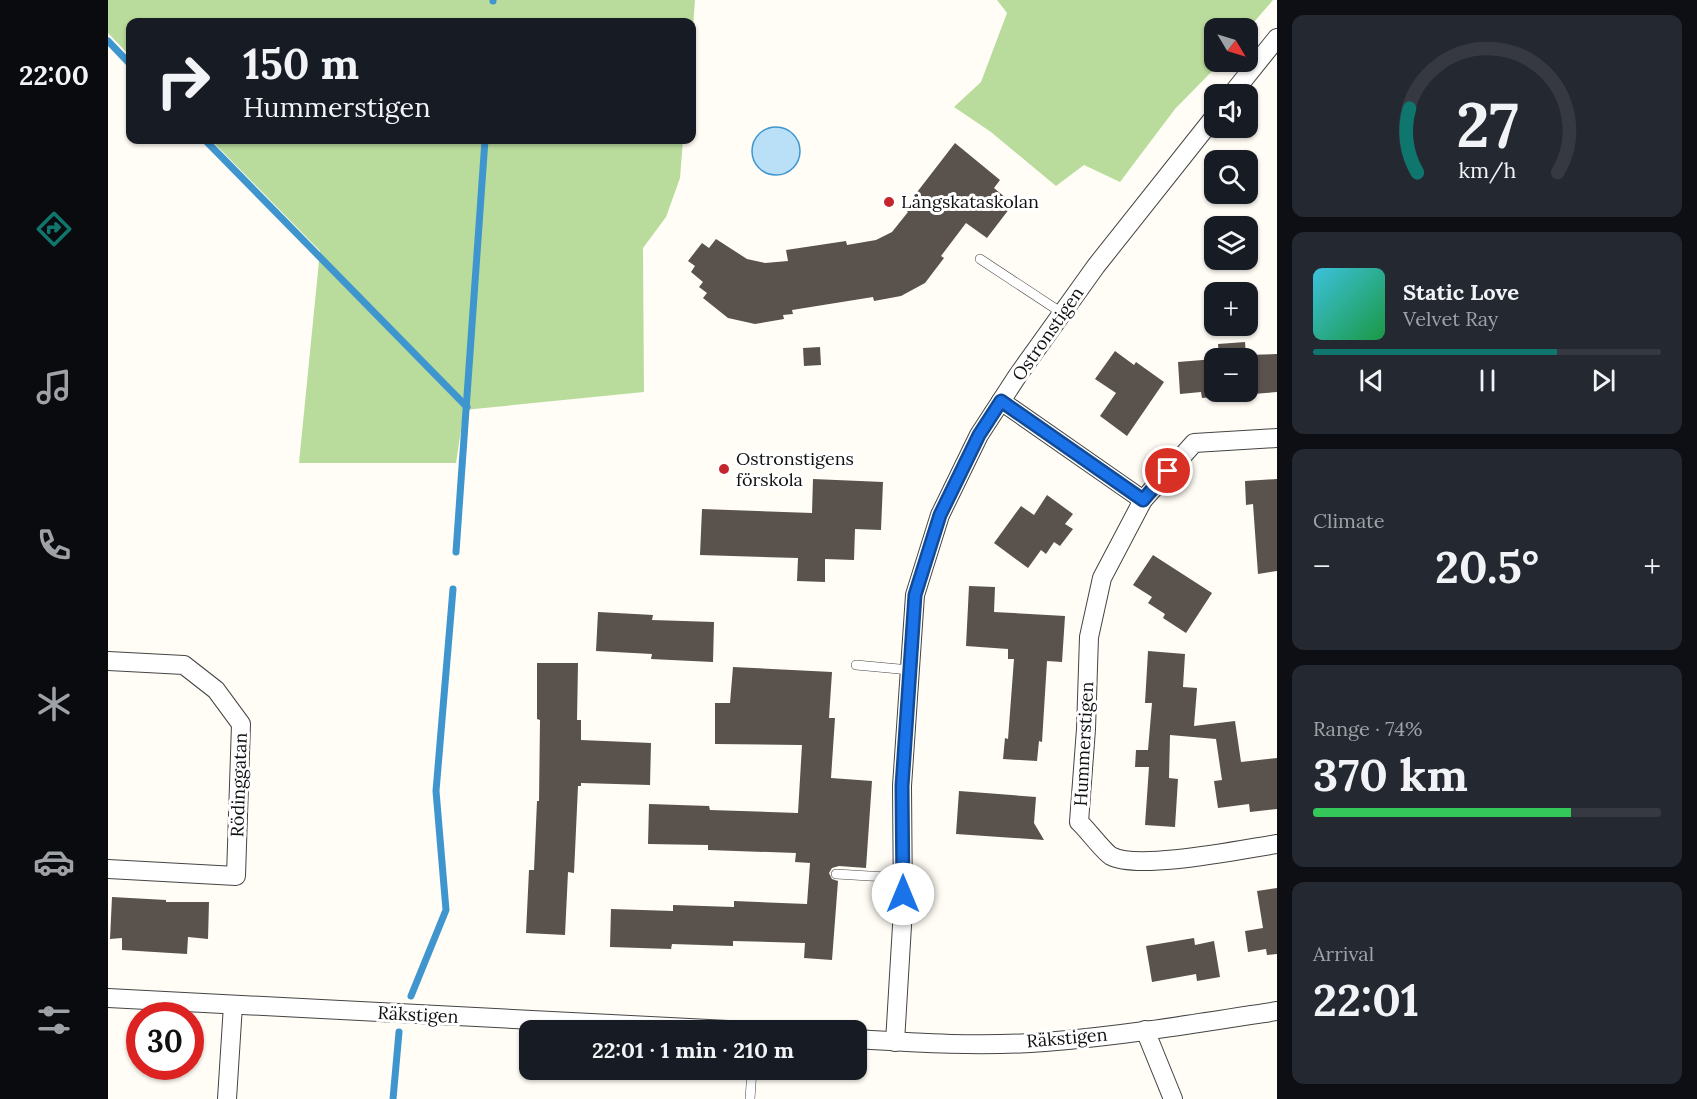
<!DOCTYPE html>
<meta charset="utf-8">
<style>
:root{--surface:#171b24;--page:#242831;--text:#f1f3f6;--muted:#9ea1a6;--line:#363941;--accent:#0f766e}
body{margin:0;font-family:Lora,serif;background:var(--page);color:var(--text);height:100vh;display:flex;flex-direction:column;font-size:22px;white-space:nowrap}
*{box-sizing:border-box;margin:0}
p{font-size:20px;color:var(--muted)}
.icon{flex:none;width:33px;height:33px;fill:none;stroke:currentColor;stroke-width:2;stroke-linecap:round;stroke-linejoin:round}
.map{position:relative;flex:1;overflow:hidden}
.details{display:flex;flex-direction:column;gap:15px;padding:15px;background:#0d0f14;width:420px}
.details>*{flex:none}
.guide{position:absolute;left:18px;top:18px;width:570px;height:126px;border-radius:12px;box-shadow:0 2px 4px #0004;background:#171b24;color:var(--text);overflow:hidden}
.needle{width:39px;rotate:128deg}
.buttons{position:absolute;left:1096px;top:18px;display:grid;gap:12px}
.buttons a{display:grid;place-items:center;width:54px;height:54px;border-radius:12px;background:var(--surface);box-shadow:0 2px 4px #0004;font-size:30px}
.speed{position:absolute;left:18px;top:1002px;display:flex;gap:12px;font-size:30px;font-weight:700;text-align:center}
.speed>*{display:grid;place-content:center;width:78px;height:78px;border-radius:50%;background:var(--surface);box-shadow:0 2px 4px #0004;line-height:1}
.speed .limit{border:9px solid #d22;background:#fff;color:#111}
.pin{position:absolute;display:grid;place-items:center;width:51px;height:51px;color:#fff;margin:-26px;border:3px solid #fff;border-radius:50%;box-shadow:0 2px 6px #0007}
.me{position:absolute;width:66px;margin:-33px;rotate:0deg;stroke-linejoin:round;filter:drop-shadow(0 0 4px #0008)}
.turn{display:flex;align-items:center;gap:21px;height:126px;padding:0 18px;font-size:27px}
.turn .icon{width:78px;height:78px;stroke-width:2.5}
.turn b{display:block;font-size:42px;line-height:51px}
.big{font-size:45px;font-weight:700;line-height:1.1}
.details .card{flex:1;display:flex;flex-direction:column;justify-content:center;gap:9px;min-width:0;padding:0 21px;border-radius:12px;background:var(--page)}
.details .dial{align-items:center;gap:0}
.dial svg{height:156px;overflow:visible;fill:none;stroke:var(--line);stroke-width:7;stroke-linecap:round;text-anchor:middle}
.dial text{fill:var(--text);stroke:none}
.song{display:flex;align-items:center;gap:18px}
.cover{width:72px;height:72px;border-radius:9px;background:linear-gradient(135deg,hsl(190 70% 55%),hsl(140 70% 35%))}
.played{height:6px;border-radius:3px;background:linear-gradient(90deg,var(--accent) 70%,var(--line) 70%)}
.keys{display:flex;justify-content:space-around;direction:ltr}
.heat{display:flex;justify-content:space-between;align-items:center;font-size:33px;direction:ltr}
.charge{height:9px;border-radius:4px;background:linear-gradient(90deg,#34c759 74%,var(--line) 0)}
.trip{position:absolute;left:411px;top:1020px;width:348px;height:60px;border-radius:12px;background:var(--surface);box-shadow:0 2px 4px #0004;font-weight:700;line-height:60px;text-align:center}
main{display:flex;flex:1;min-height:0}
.menu{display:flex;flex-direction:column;width:108px;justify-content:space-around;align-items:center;background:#090b0e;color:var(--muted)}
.menu .icon{width:42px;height:42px}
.menu .selected{color:var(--accent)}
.menu b{font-size:27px;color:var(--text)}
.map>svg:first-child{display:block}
.forest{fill:#b9dc9c}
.water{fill:#b9e0f7;stroke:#3f96cf;stroke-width:1.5}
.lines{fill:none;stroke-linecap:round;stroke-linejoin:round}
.stream{stroke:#3f96cf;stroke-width:7}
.building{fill:#5a524d}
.service-casing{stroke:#444;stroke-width:10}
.minor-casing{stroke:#444;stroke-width:20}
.service{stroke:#fff;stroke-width:9}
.minor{stroke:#fff;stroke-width:18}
.route-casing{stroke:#114b97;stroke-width:15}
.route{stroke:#1a73e8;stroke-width:10}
.poi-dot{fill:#c4262e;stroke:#fff;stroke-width:2}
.labels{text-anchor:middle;stroke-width:6;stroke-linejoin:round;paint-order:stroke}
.poi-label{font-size:18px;fill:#111;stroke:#fff;text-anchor:start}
.street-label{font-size:18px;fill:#111;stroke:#fff}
</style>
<main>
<nav class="menu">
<b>22:00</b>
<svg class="icon selected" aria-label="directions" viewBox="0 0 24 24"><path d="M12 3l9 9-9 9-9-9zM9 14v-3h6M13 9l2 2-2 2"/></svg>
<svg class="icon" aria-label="music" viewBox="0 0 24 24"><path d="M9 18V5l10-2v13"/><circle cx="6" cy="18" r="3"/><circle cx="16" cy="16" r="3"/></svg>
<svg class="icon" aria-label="phone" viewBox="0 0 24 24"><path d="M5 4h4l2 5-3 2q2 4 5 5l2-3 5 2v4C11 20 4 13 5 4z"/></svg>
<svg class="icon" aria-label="climate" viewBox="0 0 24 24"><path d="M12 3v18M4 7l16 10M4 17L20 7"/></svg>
<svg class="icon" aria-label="car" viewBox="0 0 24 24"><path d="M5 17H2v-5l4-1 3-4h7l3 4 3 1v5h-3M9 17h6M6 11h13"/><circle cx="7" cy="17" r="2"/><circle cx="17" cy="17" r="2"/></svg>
<svg class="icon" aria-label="filters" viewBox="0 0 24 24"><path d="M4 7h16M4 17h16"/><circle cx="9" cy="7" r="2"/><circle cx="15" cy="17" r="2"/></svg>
</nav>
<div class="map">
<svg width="1169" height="1099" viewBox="0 0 1169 1099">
<rect width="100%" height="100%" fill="#fffdf5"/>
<g class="forest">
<polygon points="0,0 587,0 584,40 584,22 22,22 22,56 0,33"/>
<polygon points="889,0 1165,0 1140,29 1107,28 1107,62 1113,62 1067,109 1012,182 976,165 948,186 883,132 846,107 873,82 899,13"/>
<polygon points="103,140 575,140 572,178 558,217 535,248 536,392 356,410 348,463 191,463 212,251"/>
</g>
<circle class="water" cx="668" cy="151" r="24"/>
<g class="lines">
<g class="stream">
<polyline points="385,1 385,0"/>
<polyline points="0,41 22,64"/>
<polyline points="97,140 359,407"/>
<polyline points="348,552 377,140"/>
<polyline points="303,996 338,910 328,791 345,589"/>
<polyline points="285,1099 291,1032"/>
</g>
</g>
<g class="building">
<polygon points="847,143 892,180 886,188 905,204 879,238 858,223 833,256 836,258 817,283 793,296 766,301 765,297 684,310 685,314 675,315 676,319 647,324 620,318 595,298 599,293 591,287 595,282 583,272 587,266 580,261 594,243 601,248 608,239 639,259 657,263 680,261 678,250 738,241 739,245 768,240 784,232 800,212 796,209"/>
<polygon points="1137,342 1138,355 1169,354 1169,392 1094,398 1093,392 1072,394 1070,362 1107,359 1107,392 1140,392 1140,358 1111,358 1110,344"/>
<polygon points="712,347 713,365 696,366 695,348"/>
<polygon points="1007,351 1026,365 1028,362 1056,382 1019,436 992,416 1008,393 987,379"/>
<polygon points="705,479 775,482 773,530 747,529 746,560 717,559 717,582 689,581 690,558 592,555 594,509 704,513"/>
<polygon points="1169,479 1169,571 1150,574 1145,504 1138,505 1137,481"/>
<polygon points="939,495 965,514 957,524 965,529 952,546 946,542 938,554 933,550 920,568 886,543 913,506 926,515"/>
<polygon points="1045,555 1104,593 1078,633 1055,618 1057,614 1040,603 1044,597 1025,585"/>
<polygon points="861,586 887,587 886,612 957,616 954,662 939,661 934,742 931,741 929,761 895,759 897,738 900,739 906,659 900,659 900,649 858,646"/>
<polygon points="490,612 545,615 544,620 606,622 605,662 543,659 544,654 488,651"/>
<polygon points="1040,651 1077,654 1075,687 1089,688 1086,726 1127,721 1133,762 1169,758 1169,809 1142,812 1141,804 1110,808 1106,781 1114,780 1108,739 1062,735 1061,778 1070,779 1067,827 1037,825 1041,767 1027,767 1028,750 1040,750 1044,703 1037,703"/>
<polygon points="429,663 470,663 469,720 473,720 473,740 543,743 542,785 473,783 473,786 470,786 466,873 460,872 457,935 418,933 421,870 426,870 429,801 431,801 432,720 429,719"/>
<polygon points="625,667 724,672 721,718 727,718 723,778 764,781 758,868 731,866 724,868 721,873 724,879 730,881 724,960 696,958 697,943 625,941 625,946 564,944 563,949 502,947 503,909 565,911 565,905 626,907 626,901 699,904 702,863 687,862 688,853 600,850 600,845 540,844 541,804 601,806 602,810 690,813 694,745 607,744 607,703 622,703"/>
<polygon points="851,791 928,797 926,823 936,840 848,834"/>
<polygon points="1169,888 1169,954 1159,955 1158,949 1140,952 1137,931 1155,928 1149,891"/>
<polygon points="4,897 58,900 58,902 101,902 100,939 80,937 79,954 14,950 14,938 2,939"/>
<polygon points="1086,938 1087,945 1106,941 1112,977 1089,981 1088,974 1044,982 1038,946"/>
</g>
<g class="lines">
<defs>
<g id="service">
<polyline points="872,259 954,313"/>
<polyline points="748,665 802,670"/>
<polyline points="728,874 795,878"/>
<polyline points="642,1099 644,1070"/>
</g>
<g id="minor">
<polyline points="1124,94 1169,38"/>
<polyline points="893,401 1035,500"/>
<path d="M1169,438L1086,443L1035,500L994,578L981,637L978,729L971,822C979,829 995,851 1003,856C1030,871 1136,849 1169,844"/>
<polyline points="0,661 76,665 108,690 133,724 128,876 0,869"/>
<polyline points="0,998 620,1030"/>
<polyline points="1037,1030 1065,1099"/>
<path d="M748,1039C811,1043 874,1047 937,1042C1014,1036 1092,1023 1169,1011"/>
<polyline points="787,1042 795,909 794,786 807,595 832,515 871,435 910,375 988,266 1107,116"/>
<polyline points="119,1099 125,1005"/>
</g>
</defs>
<use href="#service" class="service-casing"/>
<use href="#minor" class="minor-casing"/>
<use href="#service" class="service"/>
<use href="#minor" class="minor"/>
</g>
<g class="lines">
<defs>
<polyline id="route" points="795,894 794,786 807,595 832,515 871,435 893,401 1035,500 1060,471"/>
</defs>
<use href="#route" class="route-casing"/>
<use href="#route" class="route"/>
</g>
<g class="poi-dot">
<circle cx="781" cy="202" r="6"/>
<circle cx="616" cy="469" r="6"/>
</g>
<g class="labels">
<g class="poi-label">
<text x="793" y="208">Långskataskolan</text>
<text x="628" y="465">Ostronstigens<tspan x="628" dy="21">förskola</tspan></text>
</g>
<g class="street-label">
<text transform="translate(940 334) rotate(-55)" y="6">Ostronstigen</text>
<text transform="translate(976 744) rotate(-87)" y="6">Hummerstigen</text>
<text transform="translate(131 785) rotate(-88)" y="6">Rödinggatan</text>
<text transform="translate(310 1015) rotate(3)" y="6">Räkstigen</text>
<text transform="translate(959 1038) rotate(-5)" y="6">Räkstigen</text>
</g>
</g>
</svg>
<div class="buttons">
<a><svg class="needle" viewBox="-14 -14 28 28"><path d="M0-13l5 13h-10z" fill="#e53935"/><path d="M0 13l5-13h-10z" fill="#9ea1a6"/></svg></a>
<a><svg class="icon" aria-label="sound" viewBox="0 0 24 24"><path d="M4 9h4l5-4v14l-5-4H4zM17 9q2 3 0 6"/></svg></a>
<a><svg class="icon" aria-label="search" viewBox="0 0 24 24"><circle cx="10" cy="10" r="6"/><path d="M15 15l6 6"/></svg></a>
<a><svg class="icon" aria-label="layers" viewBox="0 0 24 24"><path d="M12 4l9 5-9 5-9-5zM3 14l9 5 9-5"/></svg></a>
<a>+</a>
<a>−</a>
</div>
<div class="speed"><div class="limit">30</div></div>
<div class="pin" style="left:1060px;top:471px;background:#d93025"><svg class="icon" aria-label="arrive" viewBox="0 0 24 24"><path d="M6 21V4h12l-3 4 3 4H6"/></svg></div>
<svg class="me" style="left:795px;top:894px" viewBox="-20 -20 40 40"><circle r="19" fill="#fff"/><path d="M0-13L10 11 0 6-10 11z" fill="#1a73e8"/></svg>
<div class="trip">22:01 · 1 min · 210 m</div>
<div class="guide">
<div class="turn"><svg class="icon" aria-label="right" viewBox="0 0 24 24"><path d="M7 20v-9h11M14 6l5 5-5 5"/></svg><div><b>150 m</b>Hummerstigen</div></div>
</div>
</div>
<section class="details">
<div class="card dial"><svg viewBox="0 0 100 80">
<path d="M14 69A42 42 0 1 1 86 69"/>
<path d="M14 69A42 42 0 0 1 10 36" stroke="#0f766e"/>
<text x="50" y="56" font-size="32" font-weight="700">27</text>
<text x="50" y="72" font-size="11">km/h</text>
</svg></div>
<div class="card">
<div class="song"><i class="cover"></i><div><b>Static Love</b><p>Velvet Ray</p></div></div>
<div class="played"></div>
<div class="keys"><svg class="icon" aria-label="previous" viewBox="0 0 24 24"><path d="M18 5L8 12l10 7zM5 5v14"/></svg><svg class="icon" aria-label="pause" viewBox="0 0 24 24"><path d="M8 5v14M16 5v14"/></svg><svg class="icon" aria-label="next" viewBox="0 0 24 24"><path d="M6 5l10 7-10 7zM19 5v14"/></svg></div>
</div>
<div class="card"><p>Climate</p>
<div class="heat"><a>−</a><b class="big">20.5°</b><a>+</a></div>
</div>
<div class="card"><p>Range · 74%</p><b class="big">370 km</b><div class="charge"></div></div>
<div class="card"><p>Arrival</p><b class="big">22:01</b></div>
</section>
</main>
